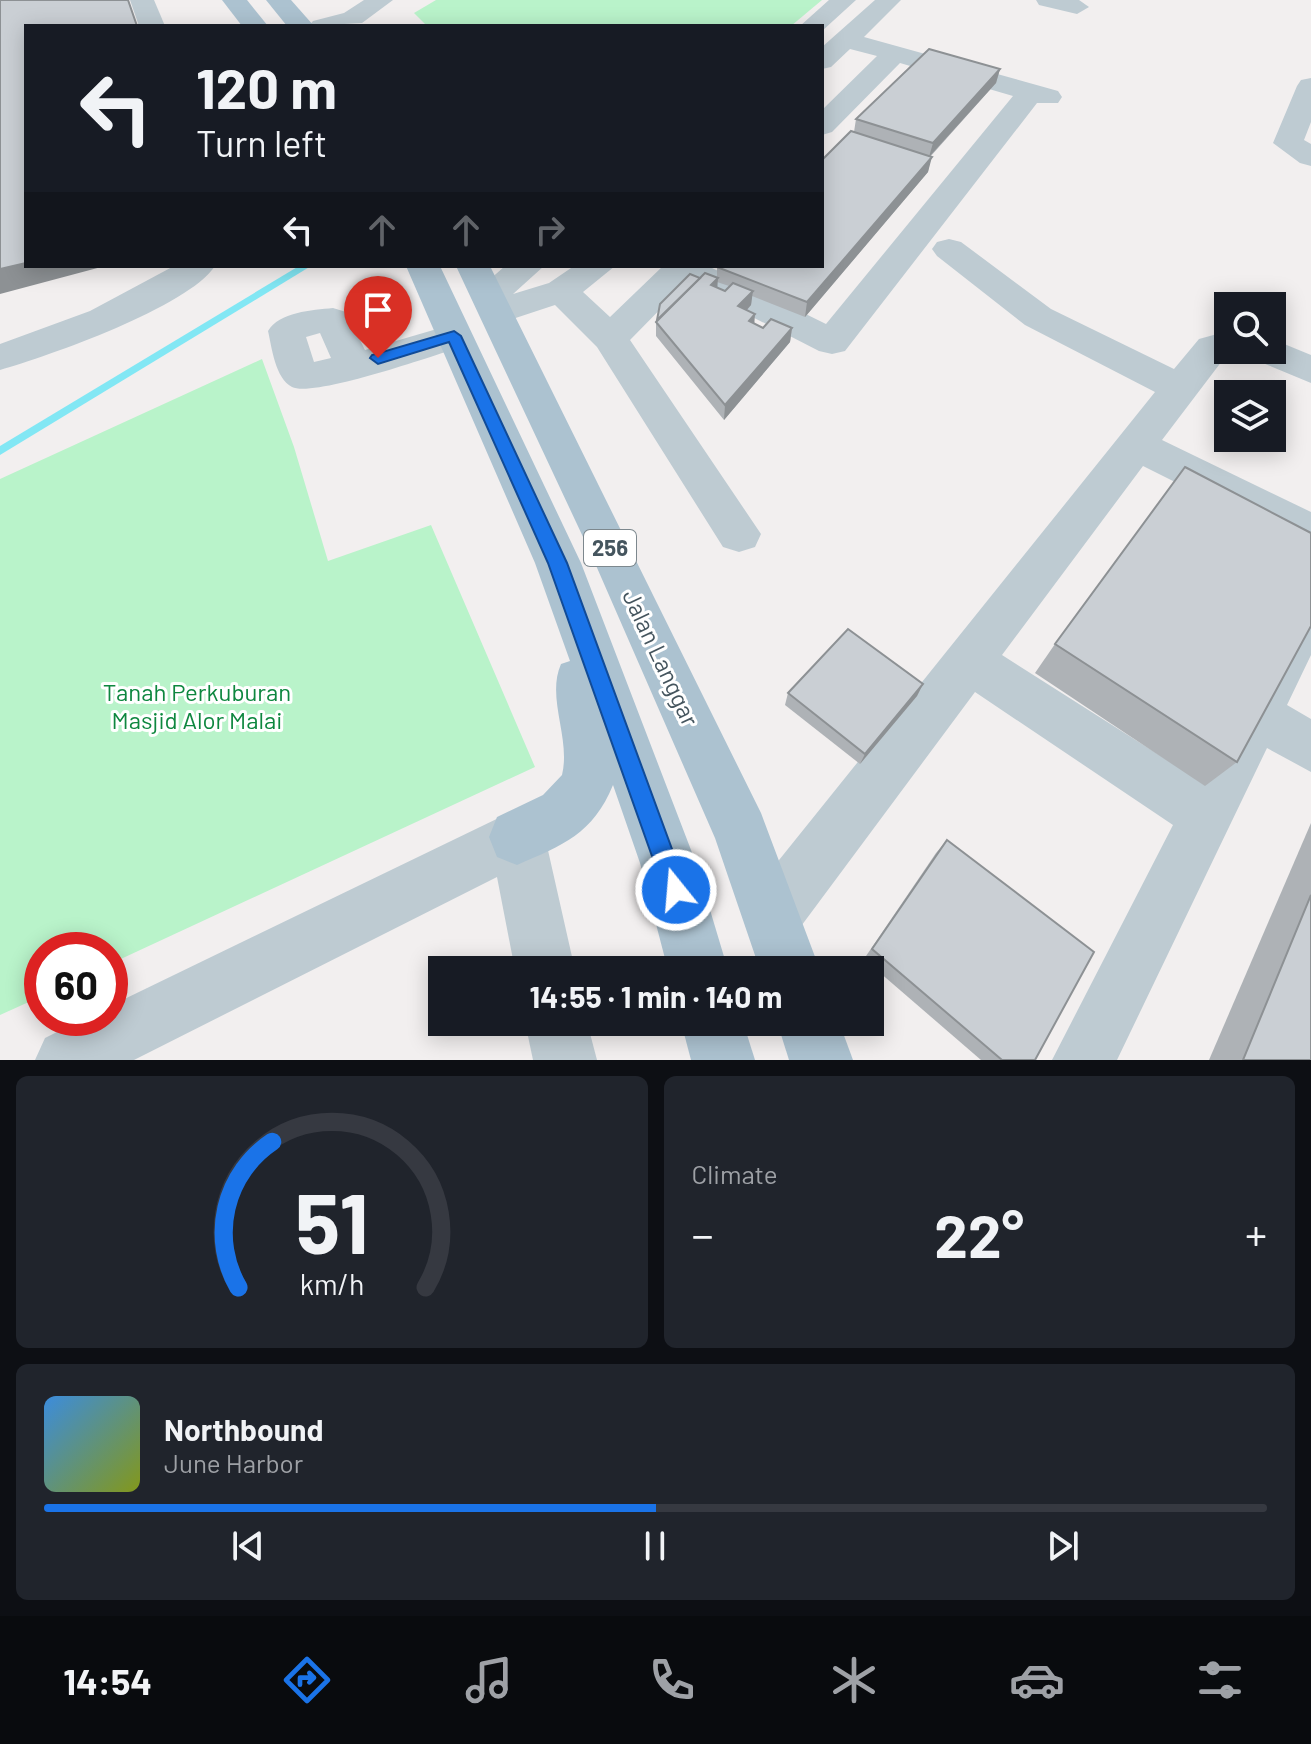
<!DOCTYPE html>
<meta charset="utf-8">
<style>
:root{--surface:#171b24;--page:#20242c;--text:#f1f3f6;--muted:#9ea1a6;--line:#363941;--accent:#1a73e8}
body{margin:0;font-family:Barlow,sans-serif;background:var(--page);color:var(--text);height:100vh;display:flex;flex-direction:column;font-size:30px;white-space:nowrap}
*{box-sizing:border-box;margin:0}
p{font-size:26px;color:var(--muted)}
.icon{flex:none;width:44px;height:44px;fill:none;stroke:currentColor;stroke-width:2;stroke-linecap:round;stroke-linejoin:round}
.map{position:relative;height:1060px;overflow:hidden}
.drawer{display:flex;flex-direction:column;gap:16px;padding:16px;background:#0d0f14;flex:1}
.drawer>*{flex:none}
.guide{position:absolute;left:24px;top:24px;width:800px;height:244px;border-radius:0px;box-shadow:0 4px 20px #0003;background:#171b24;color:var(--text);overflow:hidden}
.controls{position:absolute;left:1214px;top:292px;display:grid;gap:16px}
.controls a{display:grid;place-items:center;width:72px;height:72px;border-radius:0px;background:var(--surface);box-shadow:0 4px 20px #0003;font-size:40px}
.speed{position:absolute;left:24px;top:932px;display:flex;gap:16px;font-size:40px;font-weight:700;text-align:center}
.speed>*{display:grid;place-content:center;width:104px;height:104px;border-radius:50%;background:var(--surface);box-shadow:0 4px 20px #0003;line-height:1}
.speed .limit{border:12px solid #d22;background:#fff;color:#111}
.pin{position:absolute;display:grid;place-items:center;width:68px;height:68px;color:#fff;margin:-82px -34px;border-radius:50% 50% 50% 0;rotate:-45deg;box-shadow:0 0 8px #0007}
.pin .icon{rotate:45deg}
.me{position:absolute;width:88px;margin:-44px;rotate:343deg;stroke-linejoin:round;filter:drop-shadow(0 0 6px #0008)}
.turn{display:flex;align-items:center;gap:28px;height:168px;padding:0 40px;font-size:36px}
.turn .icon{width:104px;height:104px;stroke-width:2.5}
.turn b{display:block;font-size:56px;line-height:68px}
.lanes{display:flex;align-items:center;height:76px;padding:0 40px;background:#0003;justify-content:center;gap:40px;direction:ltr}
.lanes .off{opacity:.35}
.big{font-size:60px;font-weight:700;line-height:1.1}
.drawer .widget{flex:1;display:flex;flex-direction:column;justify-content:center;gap:12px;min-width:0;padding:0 28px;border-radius:12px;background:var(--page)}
.drawer .dial{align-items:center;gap:0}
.dial svg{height:208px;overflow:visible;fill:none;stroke:var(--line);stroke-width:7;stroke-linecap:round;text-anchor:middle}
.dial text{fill:var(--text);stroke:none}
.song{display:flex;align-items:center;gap:24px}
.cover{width:96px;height:96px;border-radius:12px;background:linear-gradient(135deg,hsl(210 70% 55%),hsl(70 70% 35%))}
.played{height:8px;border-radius:4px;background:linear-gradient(90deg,var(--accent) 50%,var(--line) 50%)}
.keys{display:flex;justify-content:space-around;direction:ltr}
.heat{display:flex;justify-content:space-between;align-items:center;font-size:44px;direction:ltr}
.drawer .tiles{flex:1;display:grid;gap:16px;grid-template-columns:1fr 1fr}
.widget:last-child{grid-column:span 2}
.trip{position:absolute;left:428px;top:956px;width:456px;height:80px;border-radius:0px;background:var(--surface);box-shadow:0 4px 20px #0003;font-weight:700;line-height:80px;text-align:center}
.menu{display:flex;height:128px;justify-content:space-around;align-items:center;background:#090b0e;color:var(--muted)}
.menu .icon{width:56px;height:56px}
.menu .selected{color:var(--accent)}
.menu b{font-size:36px;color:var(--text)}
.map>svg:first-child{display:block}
.green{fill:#b9f3ca}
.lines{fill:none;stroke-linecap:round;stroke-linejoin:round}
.stream{fill:#82e7f4;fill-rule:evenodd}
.minor{fill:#becbd2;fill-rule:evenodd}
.major{fill:#acc2d0;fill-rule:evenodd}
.wall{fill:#aeb2b6;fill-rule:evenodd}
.shaded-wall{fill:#8d9194}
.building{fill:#cacfd4;stroke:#8d9194;stroke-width:2}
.route{fill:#1a73e8;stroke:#114b97;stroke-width:2}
.labels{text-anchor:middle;stroke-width:6;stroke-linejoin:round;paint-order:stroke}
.shield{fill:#fff;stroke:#7d888e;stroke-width:2}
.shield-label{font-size:22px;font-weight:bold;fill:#45555e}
.street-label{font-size:24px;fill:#45555e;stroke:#fff}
.park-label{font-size:24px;fill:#0e873f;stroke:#fff}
</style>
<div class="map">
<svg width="1311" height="1060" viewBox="0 0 1311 1060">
<rect width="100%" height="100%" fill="#f2efef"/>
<g class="green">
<polygon points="436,0 822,0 791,26 427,26 414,13"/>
<polygon points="262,359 294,447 328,561 431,525 535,767 110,964 110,950 42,950 42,996 0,1015 0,479"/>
</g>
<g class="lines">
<polygon class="stream" points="299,266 311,266 0,455 0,446"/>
<g class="minor">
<polygon points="130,0 154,0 165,26 139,26"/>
<polygon points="364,0 393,0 362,23 309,26 313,21 344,13"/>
<polygon points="829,0 856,0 822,31 822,26 800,26"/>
<polygon points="875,0 901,0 864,37 1058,91 1062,97 1058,103 1037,103 845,351 832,354 819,351 686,283 630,340 761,534 755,547 739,552 723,547 597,347 555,305 497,324 484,320 479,312 483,306 477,304 471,296 505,266 544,266 513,294 549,283 574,266 615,266 583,292 610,317 663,266 708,266 826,324 1013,96 900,63 832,132 822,135 822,110 877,56 850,49 831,67 822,69 822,47"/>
<polygon points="1036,0 1079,0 1089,7 1077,14 1039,5"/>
<polygon points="1311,78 1311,122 1304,140 1311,144 1311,166 1300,163 1273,143 1297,86 1301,80"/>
<polygon points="949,239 961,242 1051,309 1174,369 1199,339 1228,331 1228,350 1242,350 1225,357 1162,440 1311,512 1311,550 1143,466 1002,655 1197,779 1294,592 1311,586 1311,655 1287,705 1311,719 1311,772 1267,748 1117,1060 1052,1060 1173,825 975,692 793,937 772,945 751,937 743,916 751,895 1155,392 1025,325 937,256 932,249 937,242"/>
<path d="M174,266H215C188,307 49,356 0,370V344L90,311Z"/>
<path d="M333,308L346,312L365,350L454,324L467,327L472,336L467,345C438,354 314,398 292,387C275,378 272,348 268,331C279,312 312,310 333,308ZM320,333L331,358L314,362L306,337Z"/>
<polygon points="1272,339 1311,355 1311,383 1253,359 1247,350 1272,350"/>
<polygon points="517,809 537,817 545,837 575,970 515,970 497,877 134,1060 35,1060 45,1038 85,1018 110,1018 110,1006"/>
<polygon points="525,1022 587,1022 597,1060 533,1060"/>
</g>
<g class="major">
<polygon points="222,0 247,0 268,26 242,26"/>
<polygon points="266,0 291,0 314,26 287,26"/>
<path d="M406,266H440L581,563L696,863L728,970H668L640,863L613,785C593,834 563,845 517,865L497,857L489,837L497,817L543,795L562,775C571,738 546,698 561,664L570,661L535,563Z"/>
<polygon points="456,266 490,266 761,813 820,970 760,970 715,838 591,554"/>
<polygon points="681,1022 743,1022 755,1060 691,1060"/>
<polygon points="777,1022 839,1022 853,1060 789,1060"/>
</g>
</g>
<g class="wall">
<path d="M1000,69L996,83L930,157L928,172L805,317L752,296L751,305L747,310L754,324L763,328H792L790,342L724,420L656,336V322L700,278L717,277V267L854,132L856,119ZM717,282L729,286L725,291L717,287Z"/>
<polygon points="1055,644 1237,762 1205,786 1035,673"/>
<polygon points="923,684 917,696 860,764 785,705 788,693"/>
<polygon points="1311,823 1311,1060 1209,1060"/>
<polygon points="947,840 1035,1060 981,1060 864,959 936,853"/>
</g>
<g class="shaded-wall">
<polygon points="1000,69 996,83 929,157 933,143"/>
<polygon points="932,157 928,172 805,317 807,302"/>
<polygon points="26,263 26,266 105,266 0,294 0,269"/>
<polygon points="718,278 717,292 711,285"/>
<polygon points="753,291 751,305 737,321 738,306"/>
<polygon points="755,314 754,328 749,321"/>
<polygon points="792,328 790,342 724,420 725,405"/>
<polygon points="923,684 917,696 860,764 865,754"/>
</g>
<g class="building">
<polygon points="0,0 128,0 137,26 26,26 26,263 0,269"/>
<polygon points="929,49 1000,69 933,143 856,119"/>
<polygon points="851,131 932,157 807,302 717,267 822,266 822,160"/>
<polygon points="705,273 718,278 711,285 725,291 733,283 753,291 738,306 755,314 749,321 763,328 771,319 792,328 725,405 656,322"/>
<polygon points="690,274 700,278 657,320 660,304"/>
<polygon points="1185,467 1311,533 1311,626 1237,762 1055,644"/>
<polygon points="848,629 923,684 865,754 788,693"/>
<polygon points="947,840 1094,952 1035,1060 1002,1060 872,949"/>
<polygon points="1311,895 1311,1060 1243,1060"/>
</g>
<polygon class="route" points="454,331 461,336 567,563 687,890 684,898 676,902 667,898 664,890 548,563 449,342 378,364 370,358 372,355"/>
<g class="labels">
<rect class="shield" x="584" y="530" width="52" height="36" rx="6"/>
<g class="shield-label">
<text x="610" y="556">256</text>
</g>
<g class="street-label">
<text transform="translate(660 658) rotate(65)" y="8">Jalan Langgar</text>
</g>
<g class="park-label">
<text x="197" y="701">Tanah Perkuburan<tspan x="197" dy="28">Masjid Alor Malai</tspan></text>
</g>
</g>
</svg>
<div class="controls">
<a><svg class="icon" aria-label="search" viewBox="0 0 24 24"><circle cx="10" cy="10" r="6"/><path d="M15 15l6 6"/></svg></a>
<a><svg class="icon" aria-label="layers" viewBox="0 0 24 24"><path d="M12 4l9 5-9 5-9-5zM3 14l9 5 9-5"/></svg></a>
</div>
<div class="speed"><div class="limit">60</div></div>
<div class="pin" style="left:378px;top:358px;background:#d93025"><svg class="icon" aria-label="arrive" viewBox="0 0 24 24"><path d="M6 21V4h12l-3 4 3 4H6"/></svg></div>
<svg class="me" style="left:676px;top:890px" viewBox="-20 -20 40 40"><circle r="17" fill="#1a73e8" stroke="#fff" stroke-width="3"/><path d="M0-11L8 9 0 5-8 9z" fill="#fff"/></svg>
<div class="trip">14:55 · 1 min · 140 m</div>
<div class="guide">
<div class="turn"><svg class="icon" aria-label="left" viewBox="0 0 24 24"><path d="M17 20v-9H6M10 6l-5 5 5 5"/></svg><div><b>120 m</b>Turn left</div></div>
<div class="lanes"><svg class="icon" aria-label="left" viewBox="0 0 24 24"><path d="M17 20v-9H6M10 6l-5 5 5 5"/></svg><svg class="icon off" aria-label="ahead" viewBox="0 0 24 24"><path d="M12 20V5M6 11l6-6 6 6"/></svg><svg class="icon off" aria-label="ahead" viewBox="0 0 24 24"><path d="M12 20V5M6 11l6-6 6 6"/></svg><svg class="icon off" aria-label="right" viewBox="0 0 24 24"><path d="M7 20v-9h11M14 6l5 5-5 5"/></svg></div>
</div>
</div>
<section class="drawer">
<div class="tiles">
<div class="widget dial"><svg viewBox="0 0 100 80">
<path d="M14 69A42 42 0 1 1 86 69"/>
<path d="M14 69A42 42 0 0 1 27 13" stroke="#1a73e8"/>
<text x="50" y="56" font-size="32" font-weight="700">51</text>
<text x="50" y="72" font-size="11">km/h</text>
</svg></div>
<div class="widget"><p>Climate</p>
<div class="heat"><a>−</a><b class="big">22°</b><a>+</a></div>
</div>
<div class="widget">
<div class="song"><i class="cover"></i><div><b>Northbound</b><p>June Harbor</p></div></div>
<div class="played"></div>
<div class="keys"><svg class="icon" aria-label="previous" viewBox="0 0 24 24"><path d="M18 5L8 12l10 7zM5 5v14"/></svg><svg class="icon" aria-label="pause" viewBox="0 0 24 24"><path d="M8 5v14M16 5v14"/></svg><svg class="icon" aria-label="next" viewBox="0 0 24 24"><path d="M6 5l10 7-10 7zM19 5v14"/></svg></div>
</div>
</div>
</section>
<nav class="menu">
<b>14:54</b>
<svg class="icon selected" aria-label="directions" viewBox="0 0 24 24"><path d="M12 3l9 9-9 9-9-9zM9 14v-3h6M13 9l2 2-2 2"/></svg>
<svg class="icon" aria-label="music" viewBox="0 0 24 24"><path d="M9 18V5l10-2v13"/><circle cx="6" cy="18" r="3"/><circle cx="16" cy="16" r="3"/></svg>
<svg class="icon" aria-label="phone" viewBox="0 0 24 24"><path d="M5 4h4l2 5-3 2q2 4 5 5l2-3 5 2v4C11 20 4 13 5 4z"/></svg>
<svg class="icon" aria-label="climate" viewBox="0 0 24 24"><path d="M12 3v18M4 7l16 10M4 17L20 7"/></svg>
<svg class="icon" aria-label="car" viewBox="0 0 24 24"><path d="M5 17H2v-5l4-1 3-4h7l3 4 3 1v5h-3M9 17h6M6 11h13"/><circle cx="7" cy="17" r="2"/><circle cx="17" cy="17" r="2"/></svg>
<svg class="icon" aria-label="filters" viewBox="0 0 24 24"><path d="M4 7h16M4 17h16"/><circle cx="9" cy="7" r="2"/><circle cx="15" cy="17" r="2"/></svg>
</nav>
